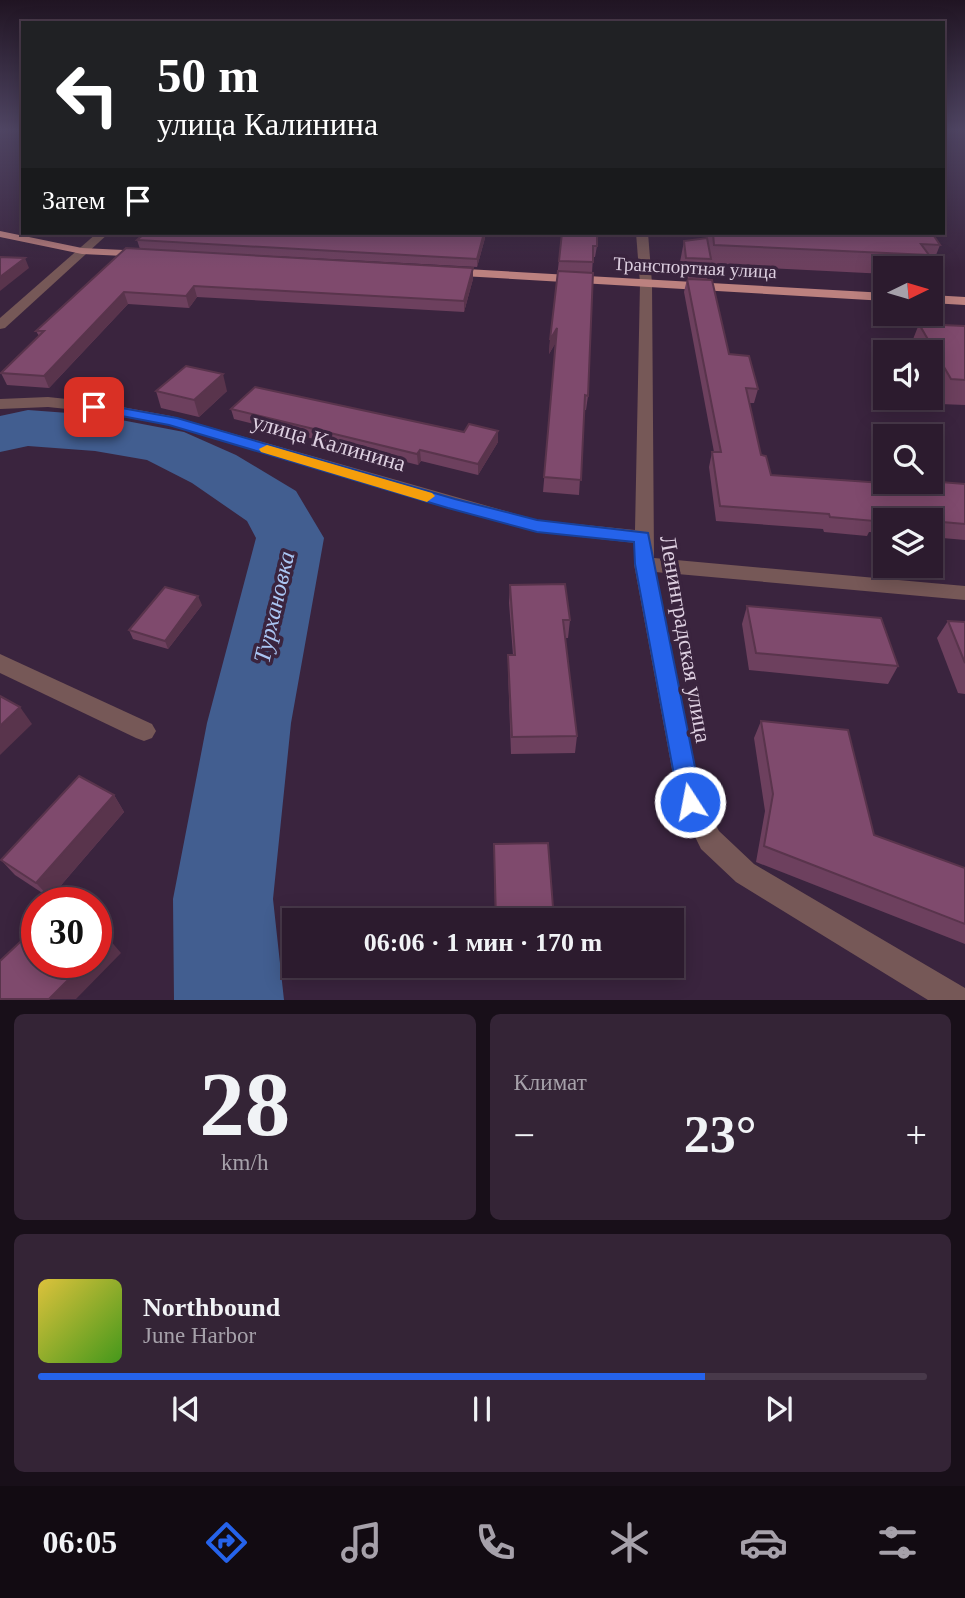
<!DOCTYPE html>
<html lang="ru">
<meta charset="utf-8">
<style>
:root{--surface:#2c1b2e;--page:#342436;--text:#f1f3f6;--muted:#a6a1aa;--line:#48394a;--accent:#2563eb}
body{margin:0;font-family:Georgia,serif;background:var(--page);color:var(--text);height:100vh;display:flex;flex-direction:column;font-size:26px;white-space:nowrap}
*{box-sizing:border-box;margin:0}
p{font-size:23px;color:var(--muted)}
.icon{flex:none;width:38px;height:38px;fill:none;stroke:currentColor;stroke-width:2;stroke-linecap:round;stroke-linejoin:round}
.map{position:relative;height:1000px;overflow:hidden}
.drawer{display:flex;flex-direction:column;gap:14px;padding:14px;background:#180f19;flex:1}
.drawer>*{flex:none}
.hud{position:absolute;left:21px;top:21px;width:924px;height:214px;border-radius:0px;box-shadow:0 4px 18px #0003,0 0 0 2px var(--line);background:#202124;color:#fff;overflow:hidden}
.needle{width:46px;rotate:85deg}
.buttons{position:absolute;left:873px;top:256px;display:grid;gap:14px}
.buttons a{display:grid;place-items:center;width:70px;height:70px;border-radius:0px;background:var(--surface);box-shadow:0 4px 18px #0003,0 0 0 2px var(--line);font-size:35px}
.speed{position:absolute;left:21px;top:887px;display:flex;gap:14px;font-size:35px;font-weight:700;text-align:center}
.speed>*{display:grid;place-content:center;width:91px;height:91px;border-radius:50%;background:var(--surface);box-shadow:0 4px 18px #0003,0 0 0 2px var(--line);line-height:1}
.speed .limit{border:10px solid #d22;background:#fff;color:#111}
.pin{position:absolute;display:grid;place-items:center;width:60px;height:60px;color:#fff;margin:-30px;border-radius:14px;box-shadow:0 4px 10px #0006}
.me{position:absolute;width:77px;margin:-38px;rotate:349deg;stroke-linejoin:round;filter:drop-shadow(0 0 5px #0008)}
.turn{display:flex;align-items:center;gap:24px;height:147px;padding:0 21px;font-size:32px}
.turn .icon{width:91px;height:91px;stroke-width:2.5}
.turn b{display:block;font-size:49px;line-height:60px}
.then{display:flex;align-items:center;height:66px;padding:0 21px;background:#0003;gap:14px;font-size:26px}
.big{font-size:52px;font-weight:600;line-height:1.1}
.drawer .widget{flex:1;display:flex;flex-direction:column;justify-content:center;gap:10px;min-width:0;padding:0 24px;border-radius:10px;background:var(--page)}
.drawer .dial{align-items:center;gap:0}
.dial b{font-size:91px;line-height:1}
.song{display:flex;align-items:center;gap:21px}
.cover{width:84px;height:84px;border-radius:10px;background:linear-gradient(135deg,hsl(50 70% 55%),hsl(100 70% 35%))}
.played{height:7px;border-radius:4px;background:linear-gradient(90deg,var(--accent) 75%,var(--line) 75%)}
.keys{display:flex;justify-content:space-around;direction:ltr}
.heat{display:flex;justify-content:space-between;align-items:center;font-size:38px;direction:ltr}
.drawer .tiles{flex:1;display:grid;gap:14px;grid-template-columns:1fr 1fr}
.widget:last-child{grid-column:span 2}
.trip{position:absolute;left:282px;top:908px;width:402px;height:70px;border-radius:0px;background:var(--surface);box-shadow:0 4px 18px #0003,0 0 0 2px var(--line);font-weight:600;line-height:70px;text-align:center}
.tab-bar{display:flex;height:112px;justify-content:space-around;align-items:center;background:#120b12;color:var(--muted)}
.tab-bar .icon{width:49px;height:49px}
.tab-bar .on{color:var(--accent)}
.tab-bar b{font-size:32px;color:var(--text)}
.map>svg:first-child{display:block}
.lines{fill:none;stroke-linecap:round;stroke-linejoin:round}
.river{fill:#425e90;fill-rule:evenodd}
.minor{fill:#765857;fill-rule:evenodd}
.tertiary{fill:#765857;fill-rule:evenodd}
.primary{fill:#bc817f;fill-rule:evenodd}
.wall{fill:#6d405e}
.shaded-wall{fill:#59344c}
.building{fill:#7f4a6d;stroke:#59344c;stroke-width:2}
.route{fill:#2563eb;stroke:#184099;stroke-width:2}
.slow{fill:#f59e0b}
.labels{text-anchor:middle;stroke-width:7;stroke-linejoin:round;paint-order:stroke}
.far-street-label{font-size:19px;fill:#ddcfe0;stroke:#3a243e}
.street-label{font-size:23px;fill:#ddcfe0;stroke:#3a243e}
.water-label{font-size:24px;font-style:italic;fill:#aac5f2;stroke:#3a243e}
</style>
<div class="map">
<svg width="965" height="1000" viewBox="0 0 965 1000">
<rect width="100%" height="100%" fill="#3a243e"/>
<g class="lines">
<polygon class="river" points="28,410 95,415 184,432 236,455 296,491 324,538 291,723 273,899 284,1000 174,1000 173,899 207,723 256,538 247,521 192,483 147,460 95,451 28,446 0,452 0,416"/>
<g class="minor">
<polygon points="97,233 109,233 5,328 0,329 0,318"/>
<polygon points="646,279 652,283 654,558 965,586 965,600 655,572 702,799 719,831 754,864 965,988 965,1000 928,1000 736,882 701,849 678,802 634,564 635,543 537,532 169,425 95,412 48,407 0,409 0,399 48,397 95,402 171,416 537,520 635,530 640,283"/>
<polygon points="0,654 152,724 156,731 152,738 144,741 136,738 0,673"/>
</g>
<polygon class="tertiary" points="636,233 648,233 652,283 646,287 640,283"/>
<g class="primary">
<polygon points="0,231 82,248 145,251 151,254 145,257 82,254 0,237"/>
<polygon points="449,268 886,293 886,301 445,275 443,272"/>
<polygon points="931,295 965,297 965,305 931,303"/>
</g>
</g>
<g class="wall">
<polygon points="145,233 485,233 485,238 477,267 140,249 137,240"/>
<polygon points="562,233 597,246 595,257 593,257 592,273 588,396 586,410 584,410 579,495 543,492 556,342 549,354 550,340"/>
<polygon points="706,233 932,233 940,245 932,265 925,264 924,268 886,268 886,274 710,265 707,280 729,354 758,389 754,403 749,403 761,455 771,475 892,483 893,481 928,481 965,484 965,540 931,537 931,520 886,520 886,533 869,532 867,536 824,532 823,529 716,521 709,467 712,452 714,452 684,292 687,279 683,279 680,262 684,241 707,241"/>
<polygon points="126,248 473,268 473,279 464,312 197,297 189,308 128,304 49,388 7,385 1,373 39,336 36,331"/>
<polygon points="919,324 965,326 965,405 940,404 931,387 931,352 912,352 910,347"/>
<polygon points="156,391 227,391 199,417 161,408"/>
<polygon points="231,409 498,442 478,475 421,461 418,465 234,419"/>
<polygon points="510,585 570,620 568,638 565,638 577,736 575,753 511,754 508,672 508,655 513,655 509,603"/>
<polygon points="202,605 168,649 133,639 129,630"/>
<polygon points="747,606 898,666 888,684 749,670 742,624"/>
<polygon points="948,621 965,622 965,694 958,693 937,638"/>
<polygon points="761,721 874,835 965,868 965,944 756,862 765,811 754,738"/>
<polygon points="114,795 124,812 50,898 15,875 1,860"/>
<polygon points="494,844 554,920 495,920"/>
</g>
<g class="shaded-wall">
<polygon points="484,233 485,238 477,267 477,259"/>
<polygon points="25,258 29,268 0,291 0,277"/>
<polygon points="473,268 473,279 464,312 464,301"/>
<polygon points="194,286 197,297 189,308 186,296"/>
<polygon points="124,292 128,304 49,388 44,376"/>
<polygon points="557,328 556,342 549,354 550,340"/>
<polygon points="223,374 227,391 199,417 194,400"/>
<polygon points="498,431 498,442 478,475 478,464"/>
<polygon points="420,450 421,461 418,465 417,454"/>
<polygon points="198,596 202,605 168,649 165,641"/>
<polygon points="20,707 32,724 0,755 0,726"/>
<polygon points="114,795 124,812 50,898 36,883"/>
<polygon points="109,939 121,953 76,999 49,999 86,962 96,962 96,952"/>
</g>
<g class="building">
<polygon points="145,233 484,233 477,259 137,240"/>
<polygon points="562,233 597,233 597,246 593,246 593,262 559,261"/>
<polygon points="713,233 932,233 940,245 921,244 929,255 714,245"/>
<polygon points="707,238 711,259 686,258 684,241"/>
<polygon points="126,248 473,268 464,301 194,286 186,296 124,292 44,376 1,373 44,331 36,331"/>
<polygon points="0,257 25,258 0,277"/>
<polygon points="558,271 593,273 588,396 585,395 581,480 544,477 557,328 550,340"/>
<polygon points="687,279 712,280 729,354 749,356 758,389 746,388 761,455 766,456 771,475 896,484 895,481 928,481 965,484 965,524 931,521 931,520 915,520 873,516 874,521 830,517 829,514 720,506 712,452 721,452"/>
<polygon points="919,324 965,326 965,380 951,379"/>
<polygon points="186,366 223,374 194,400 156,391"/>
<polygon points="255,387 464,432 469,424 498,431 478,464 420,450 417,454 231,409"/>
<polygon points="565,584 570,620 563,620 577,736 512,737 508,655 515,655 510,585"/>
<polygon points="165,587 198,596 165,641 129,630"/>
<polygon points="747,606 881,618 898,666 756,653"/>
<polygon points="948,621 965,622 965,663"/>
<polygon points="0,696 20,707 0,726"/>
<polygon points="761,721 848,730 874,835 965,868 965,924 764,846 773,794"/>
<polygon points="79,776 114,795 36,883 1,860"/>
<polygon points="548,843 554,920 496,920 494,844"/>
<polygon points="68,897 74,903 61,903"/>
<polygon points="37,926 37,962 86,962 49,999 0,999 0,961"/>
<polygon points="96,926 109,939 96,952"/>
</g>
<linearGradient id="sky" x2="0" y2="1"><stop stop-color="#201422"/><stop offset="0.48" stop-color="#4f4563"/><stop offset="1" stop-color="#4f4563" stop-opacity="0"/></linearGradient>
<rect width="965" height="269" fill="url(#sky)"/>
<polygon class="route" points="94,403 177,418 455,499 537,520 648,533 702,802 698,809 690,812 682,809 679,802 635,564 634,542 537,532 448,508 169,425 90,410 88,407"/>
<polygon class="slow" points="267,445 432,493 435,496 427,502 261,452 259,449"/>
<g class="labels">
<g class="far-street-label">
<text transform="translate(695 267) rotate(3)" y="7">Транспортная улица</text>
</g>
<g class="street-label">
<text transform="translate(329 442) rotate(16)" y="8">улица Калинина</text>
<text transform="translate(686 639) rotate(80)" y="8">Ленинградская улица</text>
</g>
<g class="water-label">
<text transform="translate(274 607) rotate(-77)" y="8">Турхановка</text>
</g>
</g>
</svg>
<div class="buttons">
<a><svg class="needle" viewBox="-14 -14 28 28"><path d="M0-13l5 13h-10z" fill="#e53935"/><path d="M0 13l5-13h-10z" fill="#a6a1aa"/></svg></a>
<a><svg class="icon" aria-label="sound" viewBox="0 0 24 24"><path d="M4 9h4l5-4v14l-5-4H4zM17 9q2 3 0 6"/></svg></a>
<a><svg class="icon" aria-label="search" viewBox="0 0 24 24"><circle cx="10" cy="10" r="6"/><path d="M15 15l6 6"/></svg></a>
<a><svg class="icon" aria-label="layers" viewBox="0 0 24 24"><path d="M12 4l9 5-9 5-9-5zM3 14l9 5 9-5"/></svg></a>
</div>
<div class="speed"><div class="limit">30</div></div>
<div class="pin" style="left:94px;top:407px;background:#d93025"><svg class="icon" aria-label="arrive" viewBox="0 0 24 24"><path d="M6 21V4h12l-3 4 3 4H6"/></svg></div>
<svg class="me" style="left:690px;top:802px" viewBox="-20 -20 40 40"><circle r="17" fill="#2563eb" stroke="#fff" stroke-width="3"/><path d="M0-11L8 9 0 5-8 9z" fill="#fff"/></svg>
<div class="trip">06:06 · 1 мин · 170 m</div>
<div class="hud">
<div class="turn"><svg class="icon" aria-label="left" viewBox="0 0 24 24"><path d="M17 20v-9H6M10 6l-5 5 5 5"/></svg><div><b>50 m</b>улица Калинина</div></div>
<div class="then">Затем<svg class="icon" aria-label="arrive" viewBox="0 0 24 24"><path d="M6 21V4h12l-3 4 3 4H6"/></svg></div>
</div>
</div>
<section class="drawer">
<div class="tiles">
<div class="widget dial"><b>28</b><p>km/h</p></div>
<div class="widget"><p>Климат</p>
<div class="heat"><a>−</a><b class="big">23°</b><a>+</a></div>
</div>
<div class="widget">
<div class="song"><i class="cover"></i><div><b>Northbound</b><p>June Harbor</p></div></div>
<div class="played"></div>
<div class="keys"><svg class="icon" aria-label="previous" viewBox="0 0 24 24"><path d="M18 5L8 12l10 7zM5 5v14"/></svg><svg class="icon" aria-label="pause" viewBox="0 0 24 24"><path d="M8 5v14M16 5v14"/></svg><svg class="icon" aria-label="next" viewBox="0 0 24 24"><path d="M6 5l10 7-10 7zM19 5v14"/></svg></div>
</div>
</div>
</section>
<nav class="tab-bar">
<b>06:05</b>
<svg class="icon on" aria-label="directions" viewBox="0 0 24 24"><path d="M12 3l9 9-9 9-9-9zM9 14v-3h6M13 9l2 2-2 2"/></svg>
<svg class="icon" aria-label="music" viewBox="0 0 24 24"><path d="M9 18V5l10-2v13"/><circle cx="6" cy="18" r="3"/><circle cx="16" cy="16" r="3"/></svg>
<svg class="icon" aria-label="phone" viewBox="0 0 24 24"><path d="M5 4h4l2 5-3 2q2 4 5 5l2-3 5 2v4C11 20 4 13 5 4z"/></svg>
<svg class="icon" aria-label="climate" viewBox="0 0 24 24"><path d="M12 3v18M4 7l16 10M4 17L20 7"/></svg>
<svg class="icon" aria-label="car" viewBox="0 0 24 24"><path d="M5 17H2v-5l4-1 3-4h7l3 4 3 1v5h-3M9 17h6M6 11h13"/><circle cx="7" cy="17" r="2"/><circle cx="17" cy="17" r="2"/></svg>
<svg class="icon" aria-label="filters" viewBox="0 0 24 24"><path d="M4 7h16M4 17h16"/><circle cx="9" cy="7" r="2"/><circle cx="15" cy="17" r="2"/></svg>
</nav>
